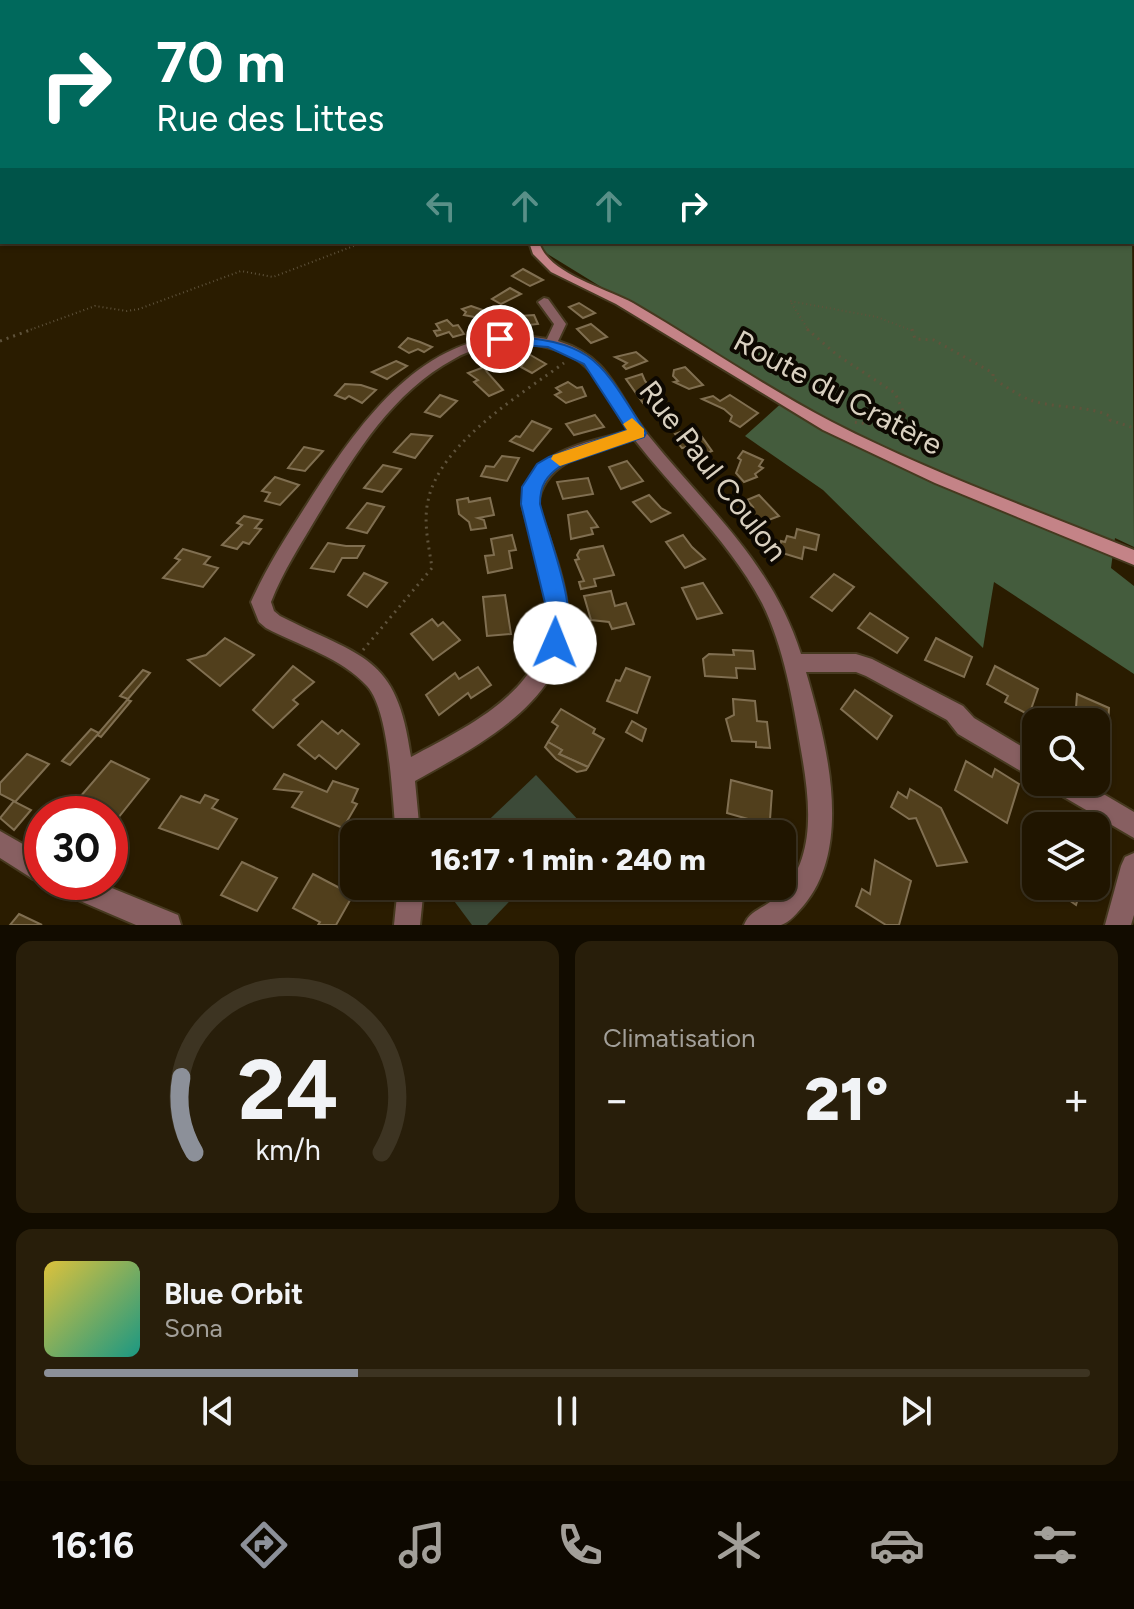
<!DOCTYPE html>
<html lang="fr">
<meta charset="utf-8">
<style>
:root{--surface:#201500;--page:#281e0a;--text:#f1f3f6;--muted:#a29f99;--line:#3d3422;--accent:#8c9099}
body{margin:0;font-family:Figtree,sans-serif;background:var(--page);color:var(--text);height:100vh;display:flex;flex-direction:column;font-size:30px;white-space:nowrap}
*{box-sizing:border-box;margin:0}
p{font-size:26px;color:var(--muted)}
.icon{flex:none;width:44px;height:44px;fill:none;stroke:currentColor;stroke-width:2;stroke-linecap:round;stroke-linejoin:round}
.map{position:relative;height:925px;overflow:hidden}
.details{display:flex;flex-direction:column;gap:16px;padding:16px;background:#120c00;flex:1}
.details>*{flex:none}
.hud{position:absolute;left:0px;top:0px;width:1134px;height:244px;box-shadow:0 2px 6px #0004,0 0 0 2px var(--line);background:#00695c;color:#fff;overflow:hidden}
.fabs{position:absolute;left:1022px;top:708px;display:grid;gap:16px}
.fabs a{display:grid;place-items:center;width:88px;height:88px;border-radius:16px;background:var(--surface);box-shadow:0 2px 6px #0004,0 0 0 2px var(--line);font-size:40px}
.speed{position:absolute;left:24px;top:796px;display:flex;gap:16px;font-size:40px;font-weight:700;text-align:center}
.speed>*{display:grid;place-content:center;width:104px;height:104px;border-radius:50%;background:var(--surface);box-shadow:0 2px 6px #0004,0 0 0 2px var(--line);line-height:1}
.speed .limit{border:12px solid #d22;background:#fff;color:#111}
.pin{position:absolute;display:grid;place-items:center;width:68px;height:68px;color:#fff;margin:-34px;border:4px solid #fff;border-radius:50%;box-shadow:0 2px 8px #0007}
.me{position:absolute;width:88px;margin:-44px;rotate:1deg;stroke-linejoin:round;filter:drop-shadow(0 0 6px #0008)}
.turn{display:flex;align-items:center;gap:28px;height:168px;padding:0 24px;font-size:36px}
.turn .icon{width:104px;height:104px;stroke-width:2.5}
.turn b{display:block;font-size:56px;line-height:68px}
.lanes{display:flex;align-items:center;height:76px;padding:0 24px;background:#0003;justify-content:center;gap:40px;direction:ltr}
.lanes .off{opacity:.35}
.big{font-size:60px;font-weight:800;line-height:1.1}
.details .card{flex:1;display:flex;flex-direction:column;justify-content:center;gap:12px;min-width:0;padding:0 28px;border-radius:16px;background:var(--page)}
.details .dial{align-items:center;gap:0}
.dial svg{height:208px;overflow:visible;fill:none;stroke:var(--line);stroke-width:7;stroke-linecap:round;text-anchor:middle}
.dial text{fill:var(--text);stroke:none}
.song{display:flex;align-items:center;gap:24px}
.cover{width:96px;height:96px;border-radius:12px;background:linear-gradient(135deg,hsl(50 70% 55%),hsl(170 70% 35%))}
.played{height:8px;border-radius:4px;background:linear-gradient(90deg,var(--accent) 30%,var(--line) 30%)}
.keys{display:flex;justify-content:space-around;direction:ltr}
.heat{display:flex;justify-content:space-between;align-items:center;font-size:44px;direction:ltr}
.details .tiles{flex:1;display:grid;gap:16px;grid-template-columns:1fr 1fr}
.card:last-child{grid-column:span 2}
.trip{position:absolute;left:340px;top:820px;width:456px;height:80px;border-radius:16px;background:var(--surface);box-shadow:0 2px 6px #0004,0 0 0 2px var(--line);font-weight:800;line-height:80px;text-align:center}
.tab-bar{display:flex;height:128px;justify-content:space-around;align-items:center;background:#0d0800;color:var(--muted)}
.tab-bar .icon{width:56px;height:56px}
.tab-bar .active{color:var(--accent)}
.tab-bar b{font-size:36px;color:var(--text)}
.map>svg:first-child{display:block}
.green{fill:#3c4a38}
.forest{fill:#445c3d}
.building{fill:#513f1c;stroke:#806f51;stroke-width:2}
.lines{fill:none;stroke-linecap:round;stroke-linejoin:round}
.minor-casing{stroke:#46391f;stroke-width:4}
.tertiary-casing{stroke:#46391f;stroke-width:4}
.secondary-casing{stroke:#46391f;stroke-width:4}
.path-far1{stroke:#5f533b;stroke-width:2;stroke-dasharray:1 3;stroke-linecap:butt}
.path{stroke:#5f533b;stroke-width:3;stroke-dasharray:2 5;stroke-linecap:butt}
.minor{fill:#875f61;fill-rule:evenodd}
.tertiary{fill:#875f61;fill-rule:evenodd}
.secondary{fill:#c48387;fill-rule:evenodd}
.route{fill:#1a73e8;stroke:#114b97;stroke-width:2}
.slow{fill:#f59e0b}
.labels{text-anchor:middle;stroke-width:8;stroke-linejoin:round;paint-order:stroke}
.street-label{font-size:30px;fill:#d9d0c0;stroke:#0d0801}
</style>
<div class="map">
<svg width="1134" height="925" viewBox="0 0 1134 925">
<rect width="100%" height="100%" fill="#2a1c00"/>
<g class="green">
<polygon points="536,775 582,824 573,834 474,834"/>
<polygon points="443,886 524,886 487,925 472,925"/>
</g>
<polygon class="forest" points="1132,220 1134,547 1115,538 1111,568 1134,586 1134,674 994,582 983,648 823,490 745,436 785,400 528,242 1132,242"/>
<g class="building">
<polygon points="523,269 543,280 530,286 512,276"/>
<polygon points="510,288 521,294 501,304 492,299"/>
<polygon points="579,303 595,313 583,318 569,307"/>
<polygon points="471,306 491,313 487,327 474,325 479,318 464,315 466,312 462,309"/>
<polygon points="534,315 538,324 510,327 506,317"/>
<polygon points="447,320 453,326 458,325 464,334 453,337 449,332 437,336 434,331 440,330 436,324"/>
<polygon points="591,324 607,337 591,343 577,329"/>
<polygon points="408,338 420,342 432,347 424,352 418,349 409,353 399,347"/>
<polygon points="636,352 647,361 626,369 623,366 627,363 615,357"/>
<polygon points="527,353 546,364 532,373 521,367 524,362 517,359"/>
<polygon points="396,361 407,366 387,379 372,372"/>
<polygon points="484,367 487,372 503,390 489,396 474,382 478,380 468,373"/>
<polygon points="685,367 703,385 689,389 674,382 678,381 673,376 674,370"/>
<polygon points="642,374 645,381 659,398 643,403 626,379"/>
<polygon points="568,382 577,388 582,387 586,396 566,403 555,395 561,392 556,388"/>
<polygon points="345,384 361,385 376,390 362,403 349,396 345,399 335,395"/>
<polygon points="440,395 457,401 440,417 425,412"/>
<polygon points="730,395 758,413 740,427 730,421 732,416 724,409 702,399 713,396 720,401"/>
<polygon points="595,415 604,427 574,435 566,424"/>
<polygon points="532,421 551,429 533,451 510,441 516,436 520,437"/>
<polygon points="686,430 688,433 697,430 712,451 695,457 686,447 682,448 678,443 682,442 675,434"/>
<polygon points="411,434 432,436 415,458 394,452"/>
<polygon points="304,447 323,451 305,471 288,468"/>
<polygon points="743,451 763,460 759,466 763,468 755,474 757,477 744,482 736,473 741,460 738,458"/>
<polygon points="502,456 519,458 507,481 481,476 486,466 494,467"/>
<polygon points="627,461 643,481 621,489 609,467"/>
<polygon points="383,465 401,469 382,492 364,488"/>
<polygon points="275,477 299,485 280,505 265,501 270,493 262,491"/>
<polygon points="588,478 593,494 563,499 557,482"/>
<polygon points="649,495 661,508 670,513 651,522 633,502"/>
<polygon points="759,495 779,516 750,527 738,513 753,507 747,500"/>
<polygon points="468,498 469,502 490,498 494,515 478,518 484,520 486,528 471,530 469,522 459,514 457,500"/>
<polygon points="367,503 384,507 367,533 347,528"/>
<polygon points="587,511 598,527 591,528 593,534 571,539 568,515"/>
<polygon points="244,516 262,520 255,528 261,529 249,544 243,542 237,549 222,545 242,525 237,523"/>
<polygon points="797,529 819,535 816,550 804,547 802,559 779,552 781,541 785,542 787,536 795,538"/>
<polygon points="512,535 516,550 509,551 512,568 488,573 485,556 494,555 491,539"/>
<polygon points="683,535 692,547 705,559 685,568 666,542"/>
<polygon points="328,543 346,546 364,546 357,558 342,558 334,572 311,568"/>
<polygon points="603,546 614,575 594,579 596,586 581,589 579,582 584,581 575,560 579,559 577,555 580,550"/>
<polygon points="183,549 210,557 204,564 218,568 203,587 163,578 180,560 175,558"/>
<polygon points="364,573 387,583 367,607 348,595"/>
<polygon points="834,574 854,587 832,611 811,597"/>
<polygon points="703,583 722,613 697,619 682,588"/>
<polygon points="611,591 615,606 626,603 634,624 612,629 609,622 591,620 584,596"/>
<polygon points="505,595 511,634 487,636 483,597"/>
<polygon points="870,613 908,638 897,653 858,628"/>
<polygon points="432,619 438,626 443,622 460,640 433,660 411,634"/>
<polygon points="225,638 254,655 220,686 188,660 206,655"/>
<polygon points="936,638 972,657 964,677 925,660"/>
<polygon points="733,650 753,651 755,669 736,668 737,678 705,676 703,659 709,654 734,655"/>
<polygon points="293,666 314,682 293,700 298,704 273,728 253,710"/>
<polygon points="995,666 1038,689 1029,715 1005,702 1008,696 987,684"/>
<polygon points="478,667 491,685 471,698 468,693 439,715 426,695 455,673 459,679"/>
<polygon points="626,668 650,677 637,713 607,701 616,680 620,681"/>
<polygon points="143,670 150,673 128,699 120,696"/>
<polygon points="855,690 892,716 877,739 841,709"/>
<polygon points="1077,694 1109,708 1106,759 1096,754 1096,722 1075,722"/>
<polygon points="733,699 755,701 757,721 767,722 770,748 756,747 756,742 732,741 726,719 734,715"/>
<polygon points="127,700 131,701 101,737 97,735"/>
<polygon points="561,709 595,729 593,733 604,739 588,767 559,754 562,750 548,742 558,726 552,722"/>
<polygon points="322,721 338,734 342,730 359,744 336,769 319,755 315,759 298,745"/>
<polygon points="632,721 646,729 642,741 626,732"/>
<polygon points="91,729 99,733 70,765 62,761"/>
<polygon points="548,742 562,750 559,754 588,767 586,770 577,772 556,759 545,747"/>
<polygon points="27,754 49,764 15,802 31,810 14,830 0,818 14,801 0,794 0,783"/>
<polygon points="111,761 149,779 110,828 108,811 80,797"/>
<polygon points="966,761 992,777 995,769 1019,784 1007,823 955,790"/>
<polygon points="284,774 327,792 333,781 358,789 352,802 357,804 343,828 292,807 302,792 274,789"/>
<polygon points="731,780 772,791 769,834 747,827 748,819 727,813"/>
<polygon points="910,789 941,808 967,862 937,866 916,818 909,819 891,807 898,792 907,798"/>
<polygon points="205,795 218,800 212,808 237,819 218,849 159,828 181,796 200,803"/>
<polygon points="875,860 911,881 899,925 886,925 856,906 862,889 870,894"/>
<polygon points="242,862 277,878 257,911 221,895"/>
<polygon points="313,874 353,895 336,925 318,925 320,922 293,908"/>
<polygon points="1049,886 1082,886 1076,905"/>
<polygon points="19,914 42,925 10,925"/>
</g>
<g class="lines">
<defs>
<g id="minor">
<path d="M544,298L548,299L566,324L558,341C613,358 616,396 648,435C706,507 772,562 801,654H856L872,659L963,706L974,718L1036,755V780L958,734L947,720L866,676L856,672H806C826,741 854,845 804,905C798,912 789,923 781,925C770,925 755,925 744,925C749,912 759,910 770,902C784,891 797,875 802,858C813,825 807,784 801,750C793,701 784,647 762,603C730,542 676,493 634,439C596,452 545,457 538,504C548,537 563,571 567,605C576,697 482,743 415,781L420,834H396C392,799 390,711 367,686C342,658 298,645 266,628L259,622L251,602C267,566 288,534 309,501C363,417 433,317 547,339L554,324L538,302ZM519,343C590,348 596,378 628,431C584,444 530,449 522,504C530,537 545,572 547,606C553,687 472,724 411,757C397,654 362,658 280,616L274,611L271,602C283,571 301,544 318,515C354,456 391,393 454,359C474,347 496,345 519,343Z"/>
<polygon points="1048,782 1083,782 1134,812 1134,838 1052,790"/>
<polygon points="1134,853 1134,915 1131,925 1105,925 1121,866 1125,857"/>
<polygon points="398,886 424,886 420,925 394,925"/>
</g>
<g id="tertiary">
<polygon points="0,831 42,855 44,882 33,879 0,858"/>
<polygon points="53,882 97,882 178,915 181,925 136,925 57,891"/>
</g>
<path id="secondary" d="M529,242H539C548,274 606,288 633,303C700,342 763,386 832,422C929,472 1033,509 1134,550V565L935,483L823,430L616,304L551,272L533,254Z"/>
</defs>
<use href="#minor" class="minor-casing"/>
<use href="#tertiary" class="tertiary-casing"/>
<use href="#secondary" class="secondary-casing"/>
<g class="path-far1">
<polyline points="27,331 95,306 127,311 139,309 241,271 273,277 364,242"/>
<polyline points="809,331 790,301 877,317 913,331"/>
</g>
<g class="path">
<polyline points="807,329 837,355 895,393 911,429 852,422"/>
<path d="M912,329L915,339L934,340L993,373V379C1006,386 1020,397 1033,401C1060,409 1086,405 1110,416V420L1134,428"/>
<polyline points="0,341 33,329"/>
<path d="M363,650L432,568C429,546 423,523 428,501C439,444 520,395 564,363"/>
</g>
<use href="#minor" class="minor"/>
<use href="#tertiary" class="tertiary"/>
<use href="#secondary" class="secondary"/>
</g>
<linearGradient id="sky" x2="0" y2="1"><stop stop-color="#170f00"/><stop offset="0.48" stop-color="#444037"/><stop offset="1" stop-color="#444037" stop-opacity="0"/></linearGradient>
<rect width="1134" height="248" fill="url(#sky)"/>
<path class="route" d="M500,335C594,342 598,357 646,433L644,437L562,465C546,476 540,485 540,504C550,542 581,614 564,650L555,653L547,650L544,643L546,607L521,504L522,487L537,464L549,457L627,430L584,364L548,347L495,343V336Z"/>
<polygon class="slow" points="632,418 644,429 644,437 560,466 551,459 553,455 627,430 623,424"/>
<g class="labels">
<g class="street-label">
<text transform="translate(838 393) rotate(28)" y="10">Route du Cratère</text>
<text transform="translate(713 471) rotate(52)" y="10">Rue Paul Coulon</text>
</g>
</g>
</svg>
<div class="fabs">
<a><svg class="icon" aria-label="search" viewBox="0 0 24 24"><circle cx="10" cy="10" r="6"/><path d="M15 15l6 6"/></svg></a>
<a><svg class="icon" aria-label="layers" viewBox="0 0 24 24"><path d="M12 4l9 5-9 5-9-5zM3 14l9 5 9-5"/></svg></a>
</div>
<div class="speed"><div class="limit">30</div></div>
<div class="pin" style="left:500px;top:339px;background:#d93025"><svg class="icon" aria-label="arrive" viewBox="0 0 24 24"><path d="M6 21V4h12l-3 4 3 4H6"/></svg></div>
<svg class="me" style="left:555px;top:643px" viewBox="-20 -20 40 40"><circle r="19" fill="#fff"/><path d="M0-13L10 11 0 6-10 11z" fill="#1a73e8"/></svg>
<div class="trip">16:17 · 1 min · 240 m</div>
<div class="hud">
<div class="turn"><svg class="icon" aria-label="right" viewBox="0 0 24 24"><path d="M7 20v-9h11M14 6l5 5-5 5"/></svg><div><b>70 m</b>Rue des Littes</div></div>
<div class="lanes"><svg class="icon off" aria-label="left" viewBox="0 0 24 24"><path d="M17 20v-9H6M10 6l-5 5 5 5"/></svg><svg class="icon off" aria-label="ahead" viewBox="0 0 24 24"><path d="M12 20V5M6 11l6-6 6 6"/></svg><svg class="icon off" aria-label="ahead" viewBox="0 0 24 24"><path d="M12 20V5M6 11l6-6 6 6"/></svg><svg class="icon" aria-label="right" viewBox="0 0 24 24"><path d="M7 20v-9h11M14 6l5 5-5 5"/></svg></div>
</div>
</div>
<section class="details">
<div class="tiles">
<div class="card dial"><svg viewBox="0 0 100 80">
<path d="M14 69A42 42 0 1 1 86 69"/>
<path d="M14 69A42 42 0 0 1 9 40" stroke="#8c9099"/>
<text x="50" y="56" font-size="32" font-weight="700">24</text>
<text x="50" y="72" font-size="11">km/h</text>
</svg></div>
<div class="card"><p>Climatisation</p>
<div class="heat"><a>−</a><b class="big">21°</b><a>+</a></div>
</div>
<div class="card">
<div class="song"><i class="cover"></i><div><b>Blue Orbit</b><p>Sona</p></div></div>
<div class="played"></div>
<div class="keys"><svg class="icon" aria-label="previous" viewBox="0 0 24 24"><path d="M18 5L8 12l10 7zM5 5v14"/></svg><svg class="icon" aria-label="pause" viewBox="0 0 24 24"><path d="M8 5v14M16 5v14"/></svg><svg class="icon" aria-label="next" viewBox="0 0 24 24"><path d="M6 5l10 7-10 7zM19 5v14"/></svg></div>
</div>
</div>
</section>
<nav class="tab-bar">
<b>16:16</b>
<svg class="icon active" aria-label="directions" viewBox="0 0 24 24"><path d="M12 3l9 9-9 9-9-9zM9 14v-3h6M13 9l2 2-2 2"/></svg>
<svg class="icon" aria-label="music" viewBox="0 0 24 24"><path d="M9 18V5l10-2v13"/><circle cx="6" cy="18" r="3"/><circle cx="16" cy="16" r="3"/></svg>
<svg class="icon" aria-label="phone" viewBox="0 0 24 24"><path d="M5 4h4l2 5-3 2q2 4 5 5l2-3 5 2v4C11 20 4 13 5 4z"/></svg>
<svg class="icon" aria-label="climate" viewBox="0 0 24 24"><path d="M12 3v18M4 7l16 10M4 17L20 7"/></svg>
<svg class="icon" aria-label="car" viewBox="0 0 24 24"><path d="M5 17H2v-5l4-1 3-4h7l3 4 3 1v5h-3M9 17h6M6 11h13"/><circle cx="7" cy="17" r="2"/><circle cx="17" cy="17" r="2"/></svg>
<svg class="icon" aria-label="filters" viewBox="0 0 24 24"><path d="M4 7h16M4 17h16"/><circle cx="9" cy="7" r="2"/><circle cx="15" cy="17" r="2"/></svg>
</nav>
